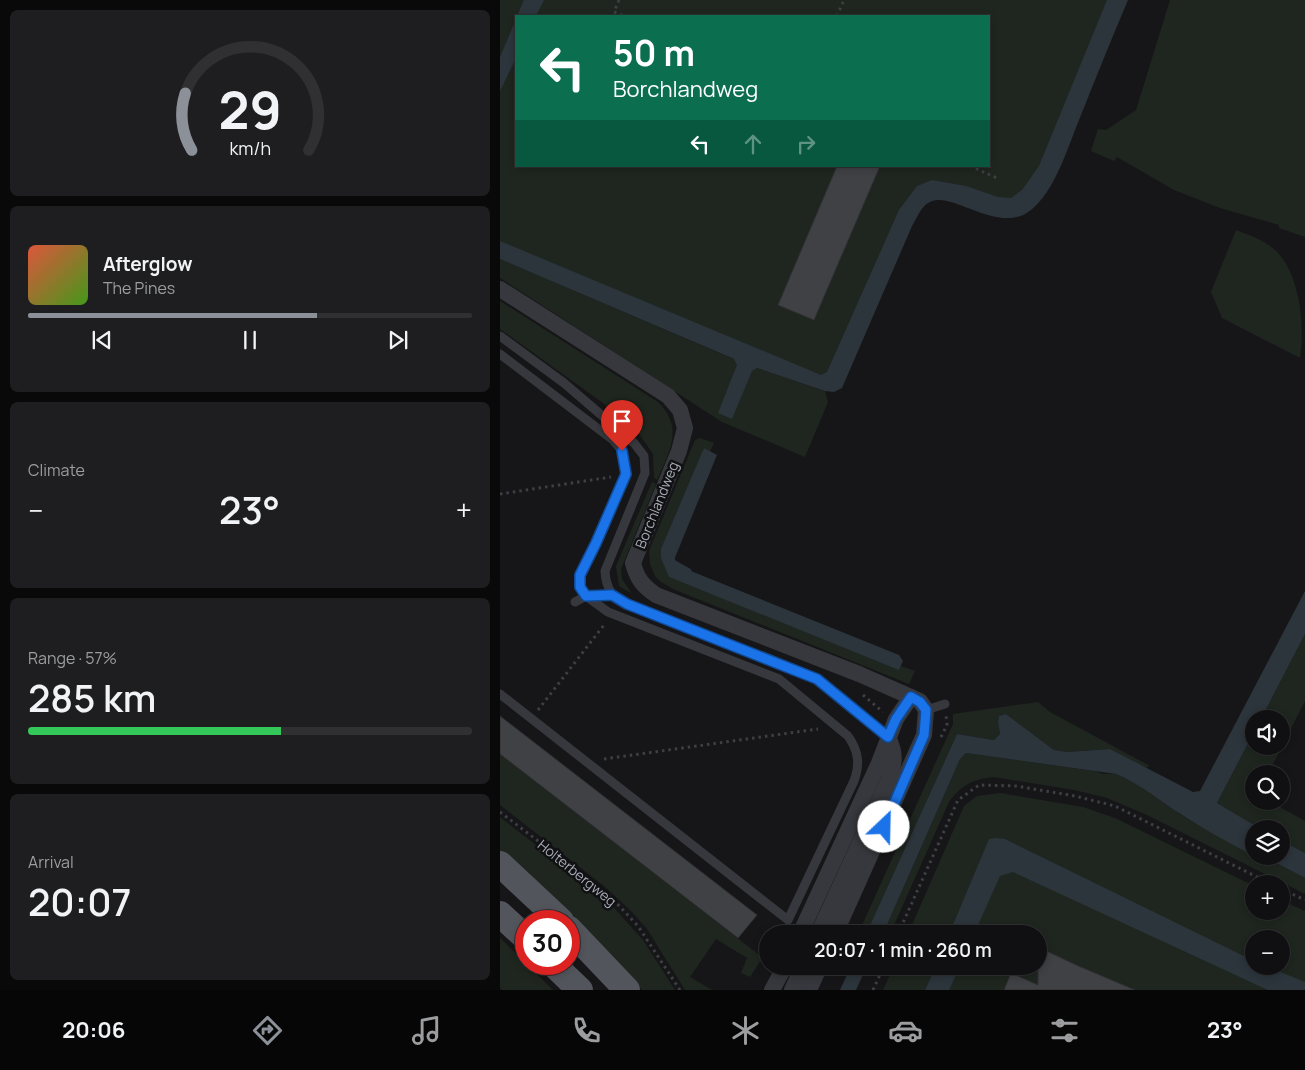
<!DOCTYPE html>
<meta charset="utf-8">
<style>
:root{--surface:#101012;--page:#1e1e20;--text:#f1f3f6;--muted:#9c9d9f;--line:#303032;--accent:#8c9099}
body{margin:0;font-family:Manrope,sans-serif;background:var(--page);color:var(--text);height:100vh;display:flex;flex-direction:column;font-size:19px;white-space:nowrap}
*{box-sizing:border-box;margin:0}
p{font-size:16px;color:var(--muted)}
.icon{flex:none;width:28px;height:28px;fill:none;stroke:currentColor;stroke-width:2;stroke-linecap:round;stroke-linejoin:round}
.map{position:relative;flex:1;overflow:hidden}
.sheet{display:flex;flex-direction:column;gap:10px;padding:10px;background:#09090a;width:500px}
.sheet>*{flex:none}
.guide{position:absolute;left:15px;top:15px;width:475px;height:152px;border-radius:0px;box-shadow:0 2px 8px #0003,0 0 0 1px var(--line);background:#0b6e4f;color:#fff;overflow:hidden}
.controls{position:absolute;left:745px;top:710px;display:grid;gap:10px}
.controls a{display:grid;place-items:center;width:45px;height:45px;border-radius:50%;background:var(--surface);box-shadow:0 2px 8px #0003,0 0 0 1px var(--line);font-size:25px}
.speed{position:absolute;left:15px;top:910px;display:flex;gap:10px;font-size:25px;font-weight:700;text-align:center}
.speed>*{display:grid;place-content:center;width:65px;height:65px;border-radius:50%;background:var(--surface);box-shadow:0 2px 8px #0003,0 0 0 1px var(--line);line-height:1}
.speed .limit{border:8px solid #d22;background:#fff;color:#111}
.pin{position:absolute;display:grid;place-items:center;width:42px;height:42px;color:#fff;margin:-51px -21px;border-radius:50% 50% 50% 0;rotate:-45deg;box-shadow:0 0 5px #0007}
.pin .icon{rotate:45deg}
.me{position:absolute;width:55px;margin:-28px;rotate:24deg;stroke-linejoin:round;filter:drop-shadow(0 0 4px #0008)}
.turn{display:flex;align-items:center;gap:18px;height:105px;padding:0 15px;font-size:22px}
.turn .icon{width:65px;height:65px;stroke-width:2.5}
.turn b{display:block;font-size:35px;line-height:42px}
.lanes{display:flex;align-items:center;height:48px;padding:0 15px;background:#0003;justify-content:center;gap:25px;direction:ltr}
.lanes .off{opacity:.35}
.big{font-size:38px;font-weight:600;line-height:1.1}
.sheet .widget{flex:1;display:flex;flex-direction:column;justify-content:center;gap:8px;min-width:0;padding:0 18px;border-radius:8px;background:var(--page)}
.sheet .dial{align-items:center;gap:0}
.dial svg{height:130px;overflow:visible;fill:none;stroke:var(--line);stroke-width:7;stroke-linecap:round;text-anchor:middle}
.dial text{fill:var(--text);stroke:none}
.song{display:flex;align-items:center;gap:15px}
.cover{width:60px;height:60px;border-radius:8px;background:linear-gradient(135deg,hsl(10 70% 55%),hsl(100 70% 35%))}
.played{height:5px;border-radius:2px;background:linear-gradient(90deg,var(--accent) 65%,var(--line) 65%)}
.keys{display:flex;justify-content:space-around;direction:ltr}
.heat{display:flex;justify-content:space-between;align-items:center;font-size:28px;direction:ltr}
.charge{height:8px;border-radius:4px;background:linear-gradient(90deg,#34c759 57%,var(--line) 0)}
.trip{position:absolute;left:259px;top:925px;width:288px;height:50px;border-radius:25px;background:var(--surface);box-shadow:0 2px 8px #0003,0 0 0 1px var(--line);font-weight:600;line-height:50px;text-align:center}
.menu{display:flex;height:80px;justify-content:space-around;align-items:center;background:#060607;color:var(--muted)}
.menu .icon{width:35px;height:35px}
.menu .on{color:var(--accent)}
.menu b{font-size:22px;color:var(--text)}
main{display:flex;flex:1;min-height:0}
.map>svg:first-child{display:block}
.green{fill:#1e261f;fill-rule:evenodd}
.water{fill:#2c353c}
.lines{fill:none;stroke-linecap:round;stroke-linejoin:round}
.stream{stroke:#2c353c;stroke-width:5}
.building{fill:#404145;stroke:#303034}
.path{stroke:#3d3f44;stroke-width:3;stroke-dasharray:2.5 4;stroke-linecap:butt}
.lane{stroke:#37383d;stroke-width:9}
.street{stroke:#37383d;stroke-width:16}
.primary{stroke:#53555c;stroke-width:26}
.route-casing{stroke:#114b97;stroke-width:12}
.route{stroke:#1a73e8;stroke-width:9}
.labels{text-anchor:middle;stroke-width:5;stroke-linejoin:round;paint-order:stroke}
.street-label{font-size:14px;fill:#a8adb8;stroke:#111113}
</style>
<main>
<section class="sheet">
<div class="widget dial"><svg viewBox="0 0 100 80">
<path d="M14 69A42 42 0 1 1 86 69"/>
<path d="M14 69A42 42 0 0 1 10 34" stroke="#8c9099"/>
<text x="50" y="56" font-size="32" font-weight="700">29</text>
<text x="50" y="72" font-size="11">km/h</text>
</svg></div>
<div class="widget">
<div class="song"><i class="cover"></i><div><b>Afterglow</b><p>The Pines</p></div></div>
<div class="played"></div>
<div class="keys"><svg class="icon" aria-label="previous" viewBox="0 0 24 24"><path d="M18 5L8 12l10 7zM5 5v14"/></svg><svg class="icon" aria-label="pause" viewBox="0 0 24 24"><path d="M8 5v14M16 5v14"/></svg><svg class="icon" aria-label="next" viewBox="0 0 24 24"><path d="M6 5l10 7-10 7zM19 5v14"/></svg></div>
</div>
<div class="widget"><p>Climate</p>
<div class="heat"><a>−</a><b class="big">23°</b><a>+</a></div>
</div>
<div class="widget"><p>Range · 57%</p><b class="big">285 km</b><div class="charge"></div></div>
<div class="widget"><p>Arrival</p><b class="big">20:07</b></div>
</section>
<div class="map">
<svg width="805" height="990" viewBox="0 0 805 990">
<rect width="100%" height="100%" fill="#161618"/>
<g class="green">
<path d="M0,0H619L550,165L510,206L425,186L332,375L316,380L0,245ZM16,16H489V166H16Z"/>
<polygon points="670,0 805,0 805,237 779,228 779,225 720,208 674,190 617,157 614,161 591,151 598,129 606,130 636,110"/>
<path d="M736,230C750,235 766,241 777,252C800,275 805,327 800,358L722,318L711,292Z"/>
<polygon points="0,259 245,364 325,391 328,402 305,457 222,422 0,278"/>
<path d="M0,301L158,402C184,428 170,450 157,480L154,478L153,454L137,431L103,403L0,329Z"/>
<polygon points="200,438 214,443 210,452 204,448 169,577 399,669 401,666 415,671 409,684 173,589 161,582 155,576 150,564 149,551 195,440"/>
<polygon points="152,482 156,484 121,569 122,579 132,594 119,586 116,566"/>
<polygon points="805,634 805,701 768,774 754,774 754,801 769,801 805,821 805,853 781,840 781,829 761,829 717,803 754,732 754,746 781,746 781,719 761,719"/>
<polygon points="538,702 550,712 650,766 645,768 610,749 567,752 554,750 506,714 499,716 498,722 500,734 494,740 457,734 366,934 358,934 453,724 453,714"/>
<path d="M466,753L594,771L603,774H616L631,780L681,815L746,852L754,853V856H763L805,878V894L647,815L607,798L574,790L494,777C473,779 461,785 449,802L390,934H383L460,759Z"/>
<polygon points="0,754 258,954 261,960 250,977 241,973 247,958 216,939 190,977 212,990 185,990 147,929 131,911 104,886 0,805"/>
<path d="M500,793L583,807L615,818L754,886V911H781V900L805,911V990H440L451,966H538V934H466L501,854L674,924L504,839L489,840L449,934H408L464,806L477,796ZM754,939H781V966H754Z"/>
<polygon points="0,817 107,900 143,940 175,990 142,990 69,915 0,851"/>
<polygon points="0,938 53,990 2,990 0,988"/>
<polygon points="394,966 436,966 425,990 383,990"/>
</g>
<g class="water">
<polygon points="24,0 44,0 36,16 17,16"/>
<path d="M607,0H628C611,40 595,80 579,120C568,147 555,191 531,210C499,236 452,190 430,202C421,206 417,218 412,226L342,388L334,392L325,391L257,368L252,371L232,419L218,413L237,365L234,359L0,259V241L321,375L327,372L399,210L417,186L432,180L466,186L498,197L511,198L522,190L539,166Z"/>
<polygon points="16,19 16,58 0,91 0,57"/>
<polygon points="204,448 217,455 174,560 176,565 399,655 403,661 399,670 169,577 161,558 161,549"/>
<path d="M805,591V634L761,719H754V732L717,803L761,829H754V853L746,852C724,840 702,828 682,815C659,801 641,784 616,774L466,753L460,759L383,934H366L457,734L494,740L500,734L498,722L499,716L506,714L554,750L567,752L610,749L693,792L700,791Z"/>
<polygon points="496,838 505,839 754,961 754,966 766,966 805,982 805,990 768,990 513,872 500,876 474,934 449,934 489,839"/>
<polygon points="781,840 805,853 805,878 763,856 781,856"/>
<polygon points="351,966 367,966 356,990 340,990"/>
<polygon points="436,966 460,966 449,990 425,990"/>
</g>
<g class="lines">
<polyline class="stream" points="172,557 173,562 189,571"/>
</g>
<g class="building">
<polygon points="337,166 380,166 314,320 278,305"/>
<polygon points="0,716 257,915 238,938 0,754"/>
<polygon points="538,947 576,965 635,990 504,990 511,973 538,985"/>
</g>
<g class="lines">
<g class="path">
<polyline points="119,0 114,12 125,16"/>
<polyline points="337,16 344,0"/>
<polyline points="470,166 499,179"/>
<polyline points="0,494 111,477"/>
<polyline points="363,695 383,712"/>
<polyline points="38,710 104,625"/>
<polyline points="441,737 447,725 446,715"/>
<polyline points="104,759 318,729"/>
<polyline points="0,812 109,895 138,926 180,990"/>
<polyline points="781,889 805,900"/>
<polyline points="398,934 458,800 479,785 516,786 575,796 615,806 771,884"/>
<polyline points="373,990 384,966"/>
</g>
<g class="lane">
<path d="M0,336L64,383L134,443L144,456L145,473L105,571C106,588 112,598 127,604L317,679L388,737"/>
<path d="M0,354L113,440L122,451L126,474L96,543L80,575V587L86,596L108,612L279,679L348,736C359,752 360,764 354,781L288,920L0,694"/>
<polyline points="75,602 86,596 113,595"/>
<polyline points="426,710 445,704"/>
</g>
<g class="street">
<path d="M0,289L168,396L180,410L185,428L179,451L133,563C137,579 143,586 156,595L359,674L411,697L420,701L426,710L424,735L335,934"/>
<polyline points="300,934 379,763 396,719 411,697"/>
<path d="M318,934L389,779C395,762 396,754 388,737"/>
<polyline points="272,990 285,966"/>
<polyline points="292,990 303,966"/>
<polyline points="309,990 320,966"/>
</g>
<g class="primary">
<polyline points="0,864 61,921"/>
<polyline points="0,914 26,938"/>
<polyline points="69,929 127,990"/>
<polyline points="53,964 80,990"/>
</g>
</g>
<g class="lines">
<defs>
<polyline id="route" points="122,451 126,474 96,543 80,575 80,587 86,596 112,595 127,604 317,679 388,737 396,719 411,697 420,702 426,710 424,735 384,827"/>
</defs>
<use href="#route" class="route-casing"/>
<use href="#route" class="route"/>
</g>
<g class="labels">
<g class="street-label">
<text transform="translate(157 505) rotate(-68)" y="5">Borchlandweg</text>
<text transform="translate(77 873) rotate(39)" y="5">Holterbergweg</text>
</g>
</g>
</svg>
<div class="controls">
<a><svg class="icon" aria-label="sound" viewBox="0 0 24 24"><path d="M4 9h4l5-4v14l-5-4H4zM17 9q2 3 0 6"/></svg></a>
<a><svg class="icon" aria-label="search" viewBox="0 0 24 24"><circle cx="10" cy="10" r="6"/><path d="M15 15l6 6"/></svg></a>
<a><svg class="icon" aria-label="layers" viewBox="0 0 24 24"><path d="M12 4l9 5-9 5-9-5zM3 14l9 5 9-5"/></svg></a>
<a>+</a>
<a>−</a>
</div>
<div class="speed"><div class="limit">30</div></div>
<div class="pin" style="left:122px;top:451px;background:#d93025"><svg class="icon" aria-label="arrive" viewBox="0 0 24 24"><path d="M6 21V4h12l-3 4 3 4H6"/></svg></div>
<svg class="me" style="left:384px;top:827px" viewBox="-20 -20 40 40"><circle r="19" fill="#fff"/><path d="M0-13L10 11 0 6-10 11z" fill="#1a73e8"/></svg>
<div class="trip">20:07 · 1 min · 260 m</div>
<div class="guide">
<div class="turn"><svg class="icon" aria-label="left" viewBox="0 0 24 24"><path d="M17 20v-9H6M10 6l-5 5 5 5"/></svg><div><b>50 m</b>Borchlandweg</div></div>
<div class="lanes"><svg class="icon" aria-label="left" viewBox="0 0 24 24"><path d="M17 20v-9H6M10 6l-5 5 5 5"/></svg><svg class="icon off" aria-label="ahead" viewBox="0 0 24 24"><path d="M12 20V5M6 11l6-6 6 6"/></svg><svg class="icon off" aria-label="right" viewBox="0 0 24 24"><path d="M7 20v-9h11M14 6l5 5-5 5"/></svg></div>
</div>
</div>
</main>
<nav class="menu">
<b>20:06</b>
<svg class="icon on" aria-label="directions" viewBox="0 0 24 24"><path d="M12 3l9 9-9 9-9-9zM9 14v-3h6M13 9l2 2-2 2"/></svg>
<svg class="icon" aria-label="music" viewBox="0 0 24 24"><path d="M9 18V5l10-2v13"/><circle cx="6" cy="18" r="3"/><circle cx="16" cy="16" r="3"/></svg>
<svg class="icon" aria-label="phone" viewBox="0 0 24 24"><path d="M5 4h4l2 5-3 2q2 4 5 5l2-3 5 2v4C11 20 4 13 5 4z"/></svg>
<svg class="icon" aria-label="climate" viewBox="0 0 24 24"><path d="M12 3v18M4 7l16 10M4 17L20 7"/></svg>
<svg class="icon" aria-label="car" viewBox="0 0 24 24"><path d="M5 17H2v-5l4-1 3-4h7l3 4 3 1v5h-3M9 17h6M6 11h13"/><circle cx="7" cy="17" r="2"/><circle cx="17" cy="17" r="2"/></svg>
<svg class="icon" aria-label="filters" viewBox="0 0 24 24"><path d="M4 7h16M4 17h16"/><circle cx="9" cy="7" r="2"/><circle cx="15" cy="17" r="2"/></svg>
<b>23°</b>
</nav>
